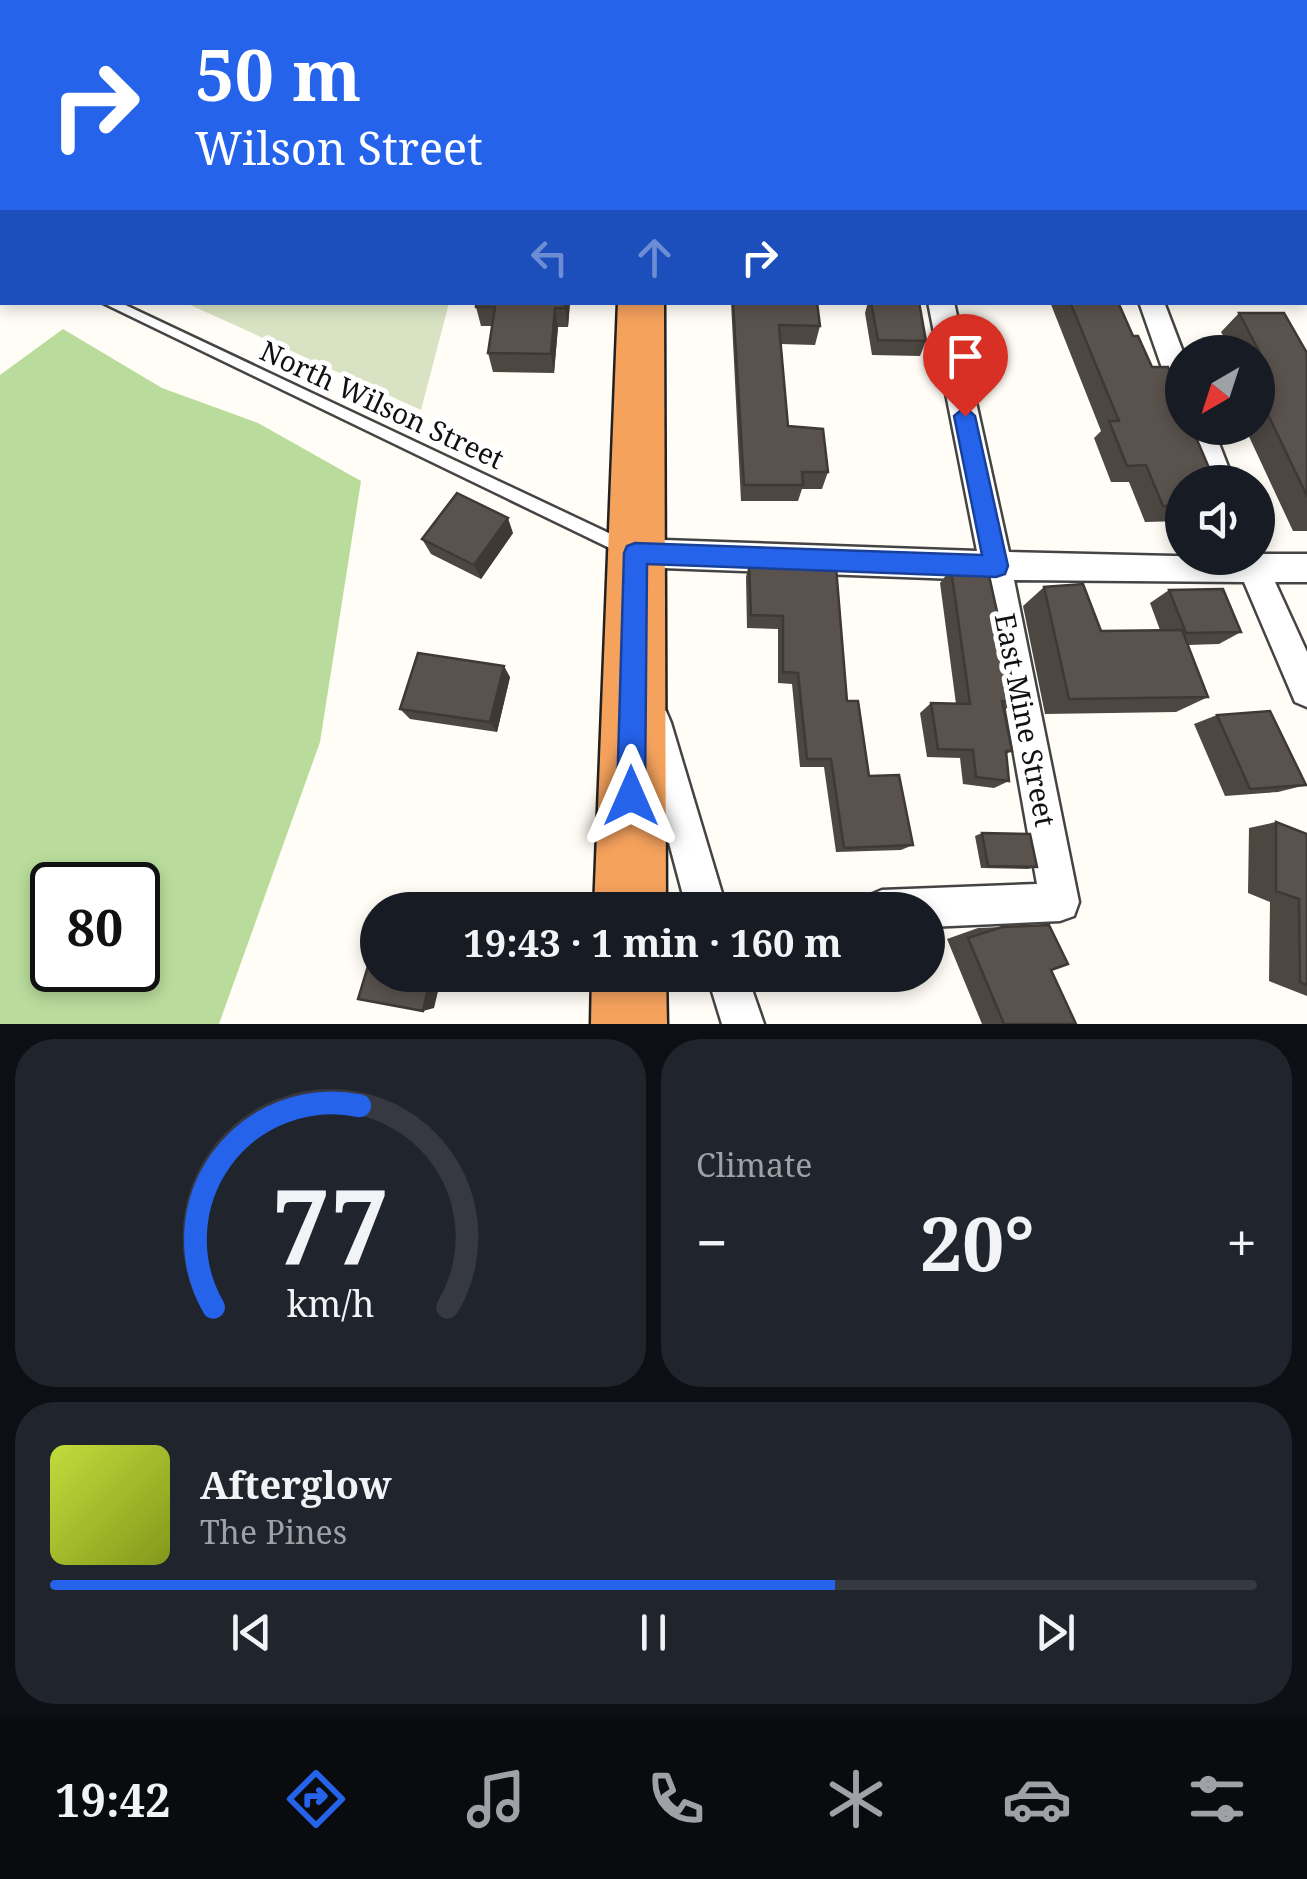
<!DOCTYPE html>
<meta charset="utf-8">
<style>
:root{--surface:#171b24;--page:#20242c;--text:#f1f3f6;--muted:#9ea1a6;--line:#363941;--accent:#2563eb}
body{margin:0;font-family:"Noto Serif",serif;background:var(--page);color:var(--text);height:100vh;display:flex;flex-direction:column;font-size:38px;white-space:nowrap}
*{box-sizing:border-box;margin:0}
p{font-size:32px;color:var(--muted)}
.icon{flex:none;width:55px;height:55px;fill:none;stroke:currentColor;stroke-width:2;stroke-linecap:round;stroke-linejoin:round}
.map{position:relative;height:1024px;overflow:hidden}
.drawer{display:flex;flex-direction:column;gap:15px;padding:15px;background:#0d0f14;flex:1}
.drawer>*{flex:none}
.banner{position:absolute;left:0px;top:0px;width:1308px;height:305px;box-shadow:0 5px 15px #0003;background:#2563eb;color:#fff;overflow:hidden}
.needle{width:65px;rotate:219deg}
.controls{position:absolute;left:1165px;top:335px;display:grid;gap:20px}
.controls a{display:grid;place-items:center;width:110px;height:110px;border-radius:50%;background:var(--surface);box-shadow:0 5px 15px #0003;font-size:50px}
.speed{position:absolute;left:30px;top:862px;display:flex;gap:20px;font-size:50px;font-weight:700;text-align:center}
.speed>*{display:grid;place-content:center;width:130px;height:130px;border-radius:50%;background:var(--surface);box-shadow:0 5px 15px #0003;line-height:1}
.speed .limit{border:5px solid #111;border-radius:15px;background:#fff;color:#111}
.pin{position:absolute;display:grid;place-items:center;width:85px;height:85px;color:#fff;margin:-102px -42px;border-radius:50% 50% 50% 0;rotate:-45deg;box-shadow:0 0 10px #0007}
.pin .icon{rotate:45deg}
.me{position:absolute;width:110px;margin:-55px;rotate:0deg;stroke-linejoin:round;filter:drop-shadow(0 0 8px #0008)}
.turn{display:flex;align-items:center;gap:35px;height:210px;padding:0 30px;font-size:45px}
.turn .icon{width:130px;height:130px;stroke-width:2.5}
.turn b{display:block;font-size:70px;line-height:85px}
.lanes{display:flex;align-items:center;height:95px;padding:0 30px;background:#0003;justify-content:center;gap:50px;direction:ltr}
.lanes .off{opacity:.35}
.big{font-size:75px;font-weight:700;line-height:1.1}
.drawer .widget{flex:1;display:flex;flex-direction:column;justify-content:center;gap:15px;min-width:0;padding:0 35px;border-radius:40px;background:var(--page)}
.drawer .dial{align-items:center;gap:0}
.dial svg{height:260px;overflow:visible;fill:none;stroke:var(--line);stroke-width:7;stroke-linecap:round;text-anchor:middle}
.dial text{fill:var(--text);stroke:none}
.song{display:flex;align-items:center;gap:30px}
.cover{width:120px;height:120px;border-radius:15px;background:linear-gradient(135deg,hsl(70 70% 55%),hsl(70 70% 35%))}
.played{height:10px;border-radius:5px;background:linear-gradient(90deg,var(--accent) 65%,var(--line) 65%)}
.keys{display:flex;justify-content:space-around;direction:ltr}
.heat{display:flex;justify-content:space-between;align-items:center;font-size:55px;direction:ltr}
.drawer .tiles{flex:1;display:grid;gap:15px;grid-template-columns:1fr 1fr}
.widget:last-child{grid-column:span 2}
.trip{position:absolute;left:360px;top:892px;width:585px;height:100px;border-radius:50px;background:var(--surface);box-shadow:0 5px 15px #0003;font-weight:700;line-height:100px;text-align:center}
.menu{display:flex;height:160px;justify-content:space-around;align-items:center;background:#090b0e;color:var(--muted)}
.menu .icon{width:70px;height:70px}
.menu .selected{color:var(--accent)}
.menu b{font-size:45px;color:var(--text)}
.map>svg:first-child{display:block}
.forest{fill:#b9dc9c;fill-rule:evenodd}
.cemetery{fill:#d9e3c4}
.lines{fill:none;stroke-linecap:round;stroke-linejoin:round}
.lane-casing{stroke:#444;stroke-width:5}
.street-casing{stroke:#444;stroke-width:5}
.highway-casing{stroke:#222;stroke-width:5}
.lane{fill:#fff;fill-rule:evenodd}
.street{fill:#fff;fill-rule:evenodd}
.highway{fill:#f5a25d;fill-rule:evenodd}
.wall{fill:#4d4742}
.shaded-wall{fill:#3f3936}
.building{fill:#5a524d;stroke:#3f3936;stroke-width:2.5}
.route{fill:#2563eb;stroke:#184099;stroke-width:2.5}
.labels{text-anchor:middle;stroke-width:10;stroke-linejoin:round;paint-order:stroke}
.street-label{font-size:28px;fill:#111;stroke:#fff}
</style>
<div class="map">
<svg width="1307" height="1024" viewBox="0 0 1307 1024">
<rect width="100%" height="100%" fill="#fffdf5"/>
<path class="forest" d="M63,329L162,388L258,423L361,481L320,742L219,1024H0V375ZM52,885H138V970H52Z"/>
<polygon class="cemetery" points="186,303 449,303 421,410"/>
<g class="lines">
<defs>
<g id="lane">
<polygon points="508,0 570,0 572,2 512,2"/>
<polygon points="0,248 2,249 2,257 0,257"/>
<polygon points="101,302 119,302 632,544 635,549 632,554 627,556 622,554"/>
</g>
<g id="street">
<polygon points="852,0 870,0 871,2 853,2"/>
<polygon points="1010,0 1028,0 1029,2 1011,2"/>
<polygon points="1184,0 1203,0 1204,2 1186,2"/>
<rect x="1305" y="64" width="2" height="12"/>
<rect x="1305" y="170" width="2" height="17"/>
<polygon points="928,302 954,302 1009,552 1258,558 1258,547 1262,554 1307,554 1307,582 1275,582 1307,652 1307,707 1295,702 1244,582 1014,580 1079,902 1074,916 1060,921 928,927 928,910 862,910 868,896 882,890 1037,884 983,580 635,567 624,563 620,553 624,543 635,539 977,551"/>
<polygon points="1139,302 1164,302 1183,352 1182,395 1172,392 1168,385"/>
<polygon points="1185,428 1213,428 1234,482 1206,482"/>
<polygon points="654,706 666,711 671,723 727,910 687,910 637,723 642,711"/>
<polygon points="707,975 747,975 764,1024 722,1024"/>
</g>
<g id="highway">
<polygon points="631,0 665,0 665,2 632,2"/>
<polygon points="618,302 664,302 666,910 594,910"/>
<polygon points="592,975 666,975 667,1024 591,1024"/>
</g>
</defs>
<use href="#lane" class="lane-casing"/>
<use href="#street" class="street-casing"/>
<use href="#highway" class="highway-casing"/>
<use href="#lane" class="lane"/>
<use href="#street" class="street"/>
<use href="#highway" class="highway"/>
</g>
<g class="wall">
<polygon points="1068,0 1123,0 1124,2 1069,2"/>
<polygon points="1228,0 1286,0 1288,2 1227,2"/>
<polygon points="476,302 570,302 568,327 558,327 554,373 493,372 488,353 492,326 481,326 476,307"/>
<polygon points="731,302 817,302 820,326 815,345 780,344 788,426 828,472 822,489 802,489 798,501 741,501"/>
<polygon points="868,302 919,302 926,341 920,356 872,355 865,313"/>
<polygon points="1050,302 1118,302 1133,336 1182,482 1182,521 1145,522 1129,482 1111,482 1094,438 1101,431"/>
<polygon points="1239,313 1307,353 1307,531 1293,531 1245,428 1258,428 1258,352 1232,352 1221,332"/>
<polygon points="513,533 481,579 431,554 422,539"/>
<polygon points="749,563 847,701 869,776 913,845 901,850 836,852 824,767 800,767 792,684 778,683 778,629 747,628 746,577"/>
<polygon points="951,569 1017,702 1004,710 1012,751 1006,754 1009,781 994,788 963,784 960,758 927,757 920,713 931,703 956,704 940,583"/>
<polygon points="1044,587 1101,631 1160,630 1150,603 1169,590 1241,632 1219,644 1188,645 1208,697 1176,712 1045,714 1023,606"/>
<polygon points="510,677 497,732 410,719 400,709"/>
<polygon points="1217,715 1306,785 1278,792 1225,796 1194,724"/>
<polygon points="1276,822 1307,834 1307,996 1269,981 1270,902 1248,893 1249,828"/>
<polygon points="982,833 1037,867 1028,869 981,868 975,836"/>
<polygon points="1049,925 1051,970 1076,1024 982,1024 947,939 978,928"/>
</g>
<g class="shaded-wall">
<polygon points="566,302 570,302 568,327 565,308"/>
<polygon points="555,308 558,327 554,373 551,354"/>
<polygon points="508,518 513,533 481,579 474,565"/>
<polygon points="504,666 510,677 497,732 490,722"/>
<polygon points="431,975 442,975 434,1008 423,1011"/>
</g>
<g class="building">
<polygon points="553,0 583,0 582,2 552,2"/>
<polygon points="711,0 753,0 753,2 712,2"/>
<polygon points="907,0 978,0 979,2 908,2"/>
<polygon points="1090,0 1123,0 1124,2 1091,2"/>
<polygon points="1252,0 1286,0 1288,2 1254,2"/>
<polygon points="476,302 566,302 565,308 555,308 551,354 488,353 495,307 476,307"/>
<polygon points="733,302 817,302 820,326 779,325 788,426 823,429 828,472 802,472 803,485 744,485"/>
<polygon points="871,302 919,302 926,341 878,340"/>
<polygon points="1070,302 1118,302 1133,336 1138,336 1152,367 1168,367 1182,399 1182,428 1192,428 1215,482 1182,482 1182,506 1163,506 1146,465 1127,466 1109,421 1119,421"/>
<polygon points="1239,313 1284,313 1307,353 1307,496 1258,394 1258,376 1272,376"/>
<polygon points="457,493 508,518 474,565 422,539"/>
<polygon points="749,563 836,567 847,701 858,701 869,776 899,775 913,845 844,848 831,759 807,759 798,673 783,672 783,616 751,615"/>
<polygon points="951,569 988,571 1017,702 1002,701 1012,751 1006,751 1009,781 976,777 973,750 938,749 931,703 970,704"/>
<polygon points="1083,584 1101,631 1182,630 1208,697 1069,699 1044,587"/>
<polygon points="1223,589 1241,632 1186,633 1169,590"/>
<polygon points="418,653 504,666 490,722 400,709"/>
<polygon points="1270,711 1306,785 1250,789 1217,715"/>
<polygon points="1276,822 1307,834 1307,985 1300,982 1299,899 1276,891"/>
<polygon points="982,833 1030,834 1037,867 988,866"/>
<polygon points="1049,925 1068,964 1051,970 1076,1024 1004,1024 968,938 1002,927"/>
<polygon points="378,933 378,975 431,975 423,1011 358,999"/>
</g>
<polygon class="route" points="965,407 975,416 1008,566 1005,574 996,577 647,564 645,796 641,806 631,810 621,806 617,796 624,553 627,546 635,543 982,555 954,416"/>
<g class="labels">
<g class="street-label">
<text transform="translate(382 405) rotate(25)" y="10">North Wilson Street</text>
<text transform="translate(1025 720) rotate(79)" y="10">East Mine Street</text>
</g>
</g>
</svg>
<div class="controls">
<a><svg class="needle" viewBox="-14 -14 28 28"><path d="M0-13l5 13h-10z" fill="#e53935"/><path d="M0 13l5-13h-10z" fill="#9ea1a6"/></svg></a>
<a><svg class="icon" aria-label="sound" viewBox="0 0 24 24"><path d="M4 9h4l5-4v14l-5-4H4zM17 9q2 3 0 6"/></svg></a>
</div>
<div class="speed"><div class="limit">80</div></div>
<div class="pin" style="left:965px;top:416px;background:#d93025"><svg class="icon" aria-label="arrive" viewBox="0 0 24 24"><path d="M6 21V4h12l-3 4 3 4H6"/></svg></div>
<svg class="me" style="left:631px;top:796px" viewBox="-20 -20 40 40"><path d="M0-17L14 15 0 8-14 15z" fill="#2563eb" stroke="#fff" stroke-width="4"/></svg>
<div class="trip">19:43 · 1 min · 160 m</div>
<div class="banner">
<div class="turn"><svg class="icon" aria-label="right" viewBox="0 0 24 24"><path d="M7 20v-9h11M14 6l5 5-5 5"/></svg><div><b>50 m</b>Wilson Street</div></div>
<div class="lanes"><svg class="icon off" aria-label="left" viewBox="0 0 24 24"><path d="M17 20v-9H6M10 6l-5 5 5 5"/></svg><svg class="icon off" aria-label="ahead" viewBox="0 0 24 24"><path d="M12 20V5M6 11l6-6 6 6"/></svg><svg class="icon" aria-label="right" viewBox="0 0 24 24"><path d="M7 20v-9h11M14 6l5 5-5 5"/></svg></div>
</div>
</div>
<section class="drawer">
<div class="tiles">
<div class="widget dial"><svg viewBox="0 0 100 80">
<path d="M14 69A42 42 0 1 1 86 69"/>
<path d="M14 69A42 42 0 0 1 59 7" stroke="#2563eb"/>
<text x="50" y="56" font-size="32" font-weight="700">77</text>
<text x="50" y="72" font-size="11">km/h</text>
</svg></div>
<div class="widget"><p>Climate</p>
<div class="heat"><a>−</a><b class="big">20°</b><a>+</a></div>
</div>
<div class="widget">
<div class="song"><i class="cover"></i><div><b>Afterglow</b><p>The Pines</p></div></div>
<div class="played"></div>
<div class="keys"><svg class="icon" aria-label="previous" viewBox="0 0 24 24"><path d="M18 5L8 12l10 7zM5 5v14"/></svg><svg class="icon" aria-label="pause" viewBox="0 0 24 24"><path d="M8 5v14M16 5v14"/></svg><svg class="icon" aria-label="next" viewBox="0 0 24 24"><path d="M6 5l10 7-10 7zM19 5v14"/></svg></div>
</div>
</div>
</section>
<nav class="menu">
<b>19:42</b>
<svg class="icon selected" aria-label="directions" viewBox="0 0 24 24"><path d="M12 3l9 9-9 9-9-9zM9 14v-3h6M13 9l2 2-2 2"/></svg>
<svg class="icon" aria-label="music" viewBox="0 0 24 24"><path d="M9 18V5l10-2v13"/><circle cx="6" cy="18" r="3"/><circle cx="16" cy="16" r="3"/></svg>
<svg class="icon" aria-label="phone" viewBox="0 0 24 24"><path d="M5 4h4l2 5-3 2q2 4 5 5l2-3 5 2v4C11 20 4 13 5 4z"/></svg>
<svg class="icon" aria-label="climate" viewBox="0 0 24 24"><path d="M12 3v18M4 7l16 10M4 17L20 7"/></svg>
<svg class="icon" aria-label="car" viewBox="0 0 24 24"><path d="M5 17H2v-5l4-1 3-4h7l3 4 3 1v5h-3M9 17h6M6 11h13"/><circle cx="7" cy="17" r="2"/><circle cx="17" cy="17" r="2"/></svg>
<svg class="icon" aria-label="filters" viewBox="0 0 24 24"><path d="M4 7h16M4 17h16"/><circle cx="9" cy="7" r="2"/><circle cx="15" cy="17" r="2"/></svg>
</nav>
